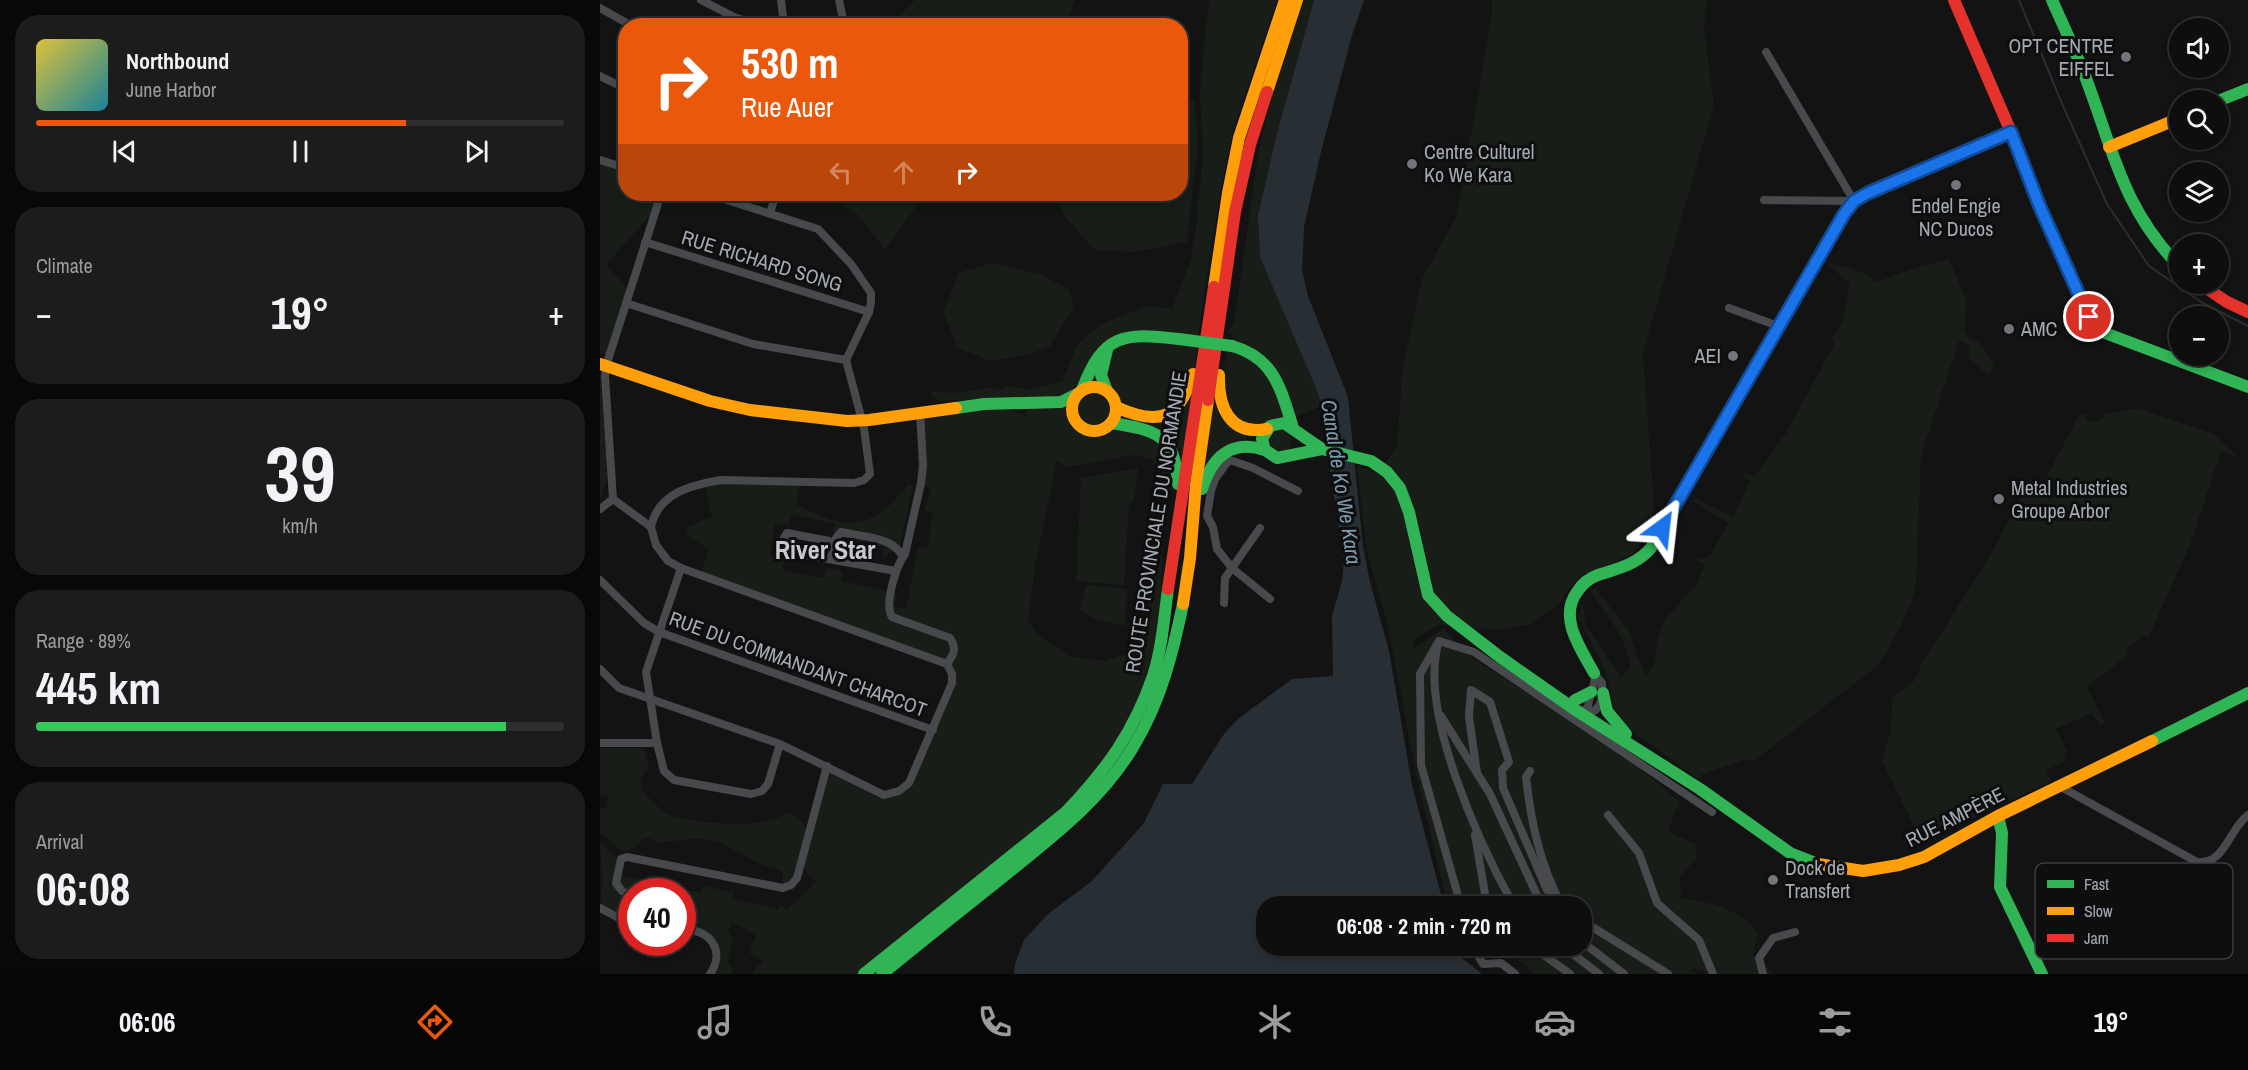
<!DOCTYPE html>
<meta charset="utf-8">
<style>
:root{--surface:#0e0e0f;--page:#1c1c1d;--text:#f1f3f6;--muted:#9b9c9e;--line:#2e2e2f;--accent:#ea580c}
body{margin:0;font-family:"Archivo Narrow",sans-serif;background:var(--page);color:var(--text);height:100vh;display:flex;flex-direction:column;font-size:22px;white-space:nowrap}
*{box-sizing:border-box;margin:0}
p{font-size:20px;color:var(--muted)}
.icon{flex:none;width:33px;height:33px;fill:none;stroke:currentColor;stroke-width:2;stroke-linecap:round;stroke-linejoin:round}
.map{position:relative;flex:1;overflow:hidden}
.side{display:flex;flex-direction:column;gap:15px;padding:15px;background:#080808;width:600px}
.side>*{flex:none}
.hud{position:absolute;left:18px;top:18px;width:570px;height:183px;border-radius:24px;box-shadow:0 3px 9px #0003,0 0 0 2px var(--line);background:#ea580c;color:#fff;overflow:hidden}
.controls{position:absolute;left:1569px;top:18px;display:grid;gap:12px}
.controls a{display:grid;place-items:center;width:60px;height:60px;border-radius:50%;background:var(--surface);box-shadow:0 3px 9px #0003,0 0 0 2px var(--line);font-size:30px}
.speed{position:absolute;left:18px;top:878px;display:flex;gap:12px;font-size:30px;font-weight:700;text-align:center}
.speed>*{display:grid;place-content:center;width:78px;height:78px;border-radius:50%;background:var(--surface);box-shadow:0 3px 9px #0003,0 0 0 2px var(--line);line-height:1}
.speed .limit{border:9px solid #d22;background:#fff;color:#111}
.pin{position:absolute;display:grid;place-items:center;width:51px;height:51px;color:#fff;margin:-26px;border:3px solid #fff;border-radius:50%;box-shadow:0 2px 6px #0007}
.me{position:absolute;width:66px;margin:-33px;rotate:30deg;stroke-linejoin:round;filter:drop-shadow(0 0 4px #0008)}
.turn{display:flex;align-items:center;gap:21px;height:126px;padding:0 24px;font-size:27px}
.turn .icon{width:78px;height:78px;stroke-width:2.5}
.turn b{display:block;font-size:42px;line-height:51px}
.lanes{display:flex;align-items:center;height:57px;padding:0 24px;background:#0003;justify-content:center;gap:30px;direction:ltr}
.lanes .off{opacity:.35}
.big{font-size:45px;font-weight:700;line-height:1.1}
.side .tile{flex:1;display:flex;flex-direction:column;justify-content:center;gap:9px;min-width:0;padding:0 21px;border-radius:24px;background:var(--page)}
.side .dial{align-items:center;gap:0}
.dial b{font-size:78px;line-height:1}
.song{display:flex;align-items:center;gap:18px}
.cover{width:72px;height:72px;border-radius:9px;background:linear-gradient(135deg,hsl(50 70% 55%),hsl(190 70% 35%))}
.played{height:6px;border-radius:3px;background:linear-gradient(90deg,var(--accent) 70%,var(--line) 70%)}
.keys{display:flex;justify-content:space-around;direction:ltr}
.heat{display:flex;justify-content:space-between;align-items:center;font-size:33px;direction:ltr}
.charge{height:9px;border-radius:4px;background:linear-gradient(90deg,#34c759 89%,var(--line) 0)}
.trip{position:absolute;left:656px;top:896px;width:336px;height:60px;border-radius:24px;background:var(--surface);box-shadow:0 3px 9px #0003,0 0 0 2px var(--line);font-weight:700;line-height:60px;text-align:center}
.dock{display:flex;height:96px;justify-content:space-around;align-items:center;background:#060606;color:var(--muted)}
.dock .icon{width:42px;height:42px}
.dock .on{color:var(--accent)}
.dock b{font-size:27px;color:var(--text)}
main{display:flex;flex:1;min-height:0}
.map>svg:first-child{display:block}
.green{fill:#181d18;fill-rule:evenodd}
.water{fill:#282f34}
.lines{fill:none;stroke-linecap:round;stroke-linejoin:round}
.stream{stroke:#282f34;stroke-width:2}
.street{stroke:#48494c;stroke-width:8}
.fast{stroke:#30b455;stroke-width:12}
.slow{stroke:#ff9f0a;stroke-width:12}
.jam{stroke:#e5322d;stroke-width:12}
.fast-bridge{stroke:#30b455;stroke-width:12}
.route-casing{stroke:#114b97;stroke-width:15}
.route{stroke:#1a73e8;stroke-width:10}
.poi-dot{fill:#72767c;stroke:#0e0e0f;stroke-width:2}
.labels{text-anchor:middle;stroke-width:6;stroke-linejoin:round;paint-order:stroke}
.poi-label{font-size:20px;fill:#a5abb4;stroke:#0e0e0f;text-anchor:start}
.street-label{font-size:20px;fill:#a5abb4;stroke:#0e0e0f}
.water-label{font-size:21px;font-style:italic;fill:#7d9bae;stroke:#0e0e0f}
.district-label{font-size:26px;font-weight:bold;fill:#c6c9d0;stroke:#0e0e0f}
.key{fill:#0e0e0f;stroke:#3b3d41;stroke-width:1.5}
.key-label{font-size:16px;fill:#a5abb4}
</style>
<main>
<section class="side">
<div class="tile">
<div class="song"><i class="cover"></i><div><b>Northbound</b><p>June Harbor</p></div></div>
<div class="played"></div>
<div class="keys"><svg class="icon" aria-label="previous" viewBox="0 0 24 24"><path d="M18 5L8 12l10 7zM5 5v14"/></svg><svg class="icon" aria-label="pause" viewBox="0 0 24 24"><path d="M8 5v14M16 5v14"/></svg><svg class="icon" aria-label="next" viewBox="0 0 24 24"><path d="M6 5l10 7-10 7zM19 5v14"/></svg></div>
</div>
<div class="tile"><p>Climate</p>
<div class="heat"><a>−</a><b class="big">19°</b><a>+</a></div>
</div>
<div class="tile dial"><b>39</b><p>km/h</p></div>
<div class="tile"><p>Range · 89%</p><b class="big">445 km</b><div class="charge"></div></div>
<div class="tile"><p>Arrival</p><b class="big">06:08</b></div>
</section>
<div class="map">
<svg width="1648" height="974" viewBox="0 0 1648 974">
<rect width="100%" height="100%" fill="#131314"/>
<g class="green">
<polygon points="315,0 475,0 467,25 289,25"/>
<path d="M610,0H677L633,131L621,187L601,313L584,465L565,477L559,652L553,676L493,785L264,974H153L158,965L160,966L164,962L149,953L153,949L150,947L157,936L133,922L128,930L133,940L128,964L134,969L131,974H110L117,964L109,937L83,930L82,891H80V889L101,893L103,886L134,892L133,899L179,909L180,904L187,910L216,881L201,867L197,878L183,888V871L158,863L117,841L96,838L59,843L48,838L43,839L38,845L25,852L24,849L23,852L0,832V808L6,809L8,796L0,795V748H40L46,754L49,768L42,776L41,788C49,798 57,808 68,814C77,819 89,819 99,821C131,825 160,828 189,812L203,822L209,835L227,766L284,795L309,783L352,683L347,664L101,575L108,549L86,535L87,527L112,517L104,482H196L199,489L196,504C247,532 273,531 308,484L313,486L299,549L282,557L284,547L246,538H240L238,548L233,534L235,524L195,515L191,516L189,526L175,523L170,556L184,559L182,568L185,571L220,578L224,577L226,568L243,571L242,581L297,593L294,606L306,609L318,547L327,549L333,513L324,510L331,489L321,483L320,413L405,404L426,417L428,397L340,401L331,396L330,391L353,393L393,387L396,389H402L406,386L429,389L462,382L477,345L501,324L547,306L572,309L591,259L595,236L603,154L600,95L606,21ZM533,455L551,459L565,477L547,625L530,652L505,661L470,656L439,636L428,621L436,560L457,461L467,467Z"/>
<polygon points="700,0 714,0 677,133 658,216 660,257 718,393 720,407 698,416 647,432 646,441 602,477 613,401 632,339 632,333 627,332 634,325 659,147"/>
<path d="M892,0H1107L1104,30L1114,105L1043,354L1053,492V526L1032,555L981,575L956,606L931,624L902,630L839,625L815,638L813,649L844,628L863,652L1022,753L1080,802L1073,816L1069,832L1095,844L1097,857L1080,877L1081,898C1115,904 1133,906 1158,932L1153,954L1174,974H1108V972L1092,968L1091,972L1100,974H935L901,945H981V914L993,917L994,913L981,910L984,904L968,900L967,904L976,906H855L846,898L816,774L788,626L767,552L757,466L778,474L797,447L802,373L822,279L857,215L892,14Z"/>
<polygon points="581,93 595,101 598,144 587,242 535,252 495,250 464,216 454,194 580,194"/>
<polygon points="0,160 25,168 26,194 61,194 55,210 8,262 7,267 30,291 7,354 0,354"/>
<polygon points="252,194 325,194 285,249 257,214 244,206"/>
<path d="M1349,259L1367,301L1364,330L1367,336L1378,342L1395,364L1389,376L1369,358L1370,346L1359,341L1321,455L1316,586C1309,614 1294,642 1277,666L1154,761L1147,759L1101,775L1098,779L1028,728L1014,707L1006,672L979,619L982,601L986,625L1021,677L1030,668C1027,635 1007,617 990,590L996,589L1030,632L1037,656L1047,676L1054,663L1057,641L1065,619L1096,585L1105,564L1095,560L1110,556L1128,523L1093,501L1094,498L1133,517L1150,481L1142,475L1144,472L1154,477L1186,433L1235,343L1231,339C1245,325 1247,302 1249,283L1228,264C1241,264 1267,272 1276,282L1316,268Z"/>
<polygon points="392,263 443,275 469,290 474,307 449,347 425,355 391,361 357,348 344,312 358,273"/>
<polygon points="0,373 8,476 0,501"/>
<polygon points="1538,408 1614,434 1641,459 1621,451 1590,545 1548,638 1543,635 1526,650 1527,656 1487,686 1505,724 1500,724 1491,714 1456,729 1467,750 1464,761 1446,771 1451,781 1327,841 1315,828 1282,761 1291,730 1292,698 1314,681 1323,661 1386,563 1429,482 1431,483 1435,481 1443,484 1479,415 1487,414 1485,419 1493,422 1500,420 1506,414"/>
<circle cx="681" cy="441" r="11"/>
<polygon points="538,468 534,501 529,504 524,585 476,581 481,478"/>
<polygon points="486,585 527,589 525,626 494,619 480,610"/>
<polygon points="0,842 18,859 18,874 55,884 55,886 78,891 32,891 31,925 0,908 2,883"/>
</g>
<polygon class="water" points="714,0 764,0 752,35 721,152 704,227 702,270 708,296 748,397 763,547 770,582 789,651 812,785 844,906 666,906 666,945 855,945 858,955 882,974 414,974 415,964 424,940 448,914 492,881 544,823 563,784 592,784 624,734 639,718 692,679 733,676 732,616 742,581 744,560 730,471 728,439 718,393 660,257 658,216 677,133"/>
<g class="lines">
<polyline class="stream" points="1419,0 1463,106 1507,204 1549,266 1601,302 1648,326"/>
<g class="street">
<polyline points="101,0 134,17 162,26"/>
<polyline points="181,0 184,26"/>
<polyline points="239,0 243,19 242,26"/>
<polyline points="0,8 32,26"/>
<polyline points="1166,52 1254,201"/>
<polyline points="0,76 26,89"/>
<polyline points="0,160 26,168"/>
<polyline points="1164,200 1254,201"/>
<polyline points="170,213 176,194"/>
<polyline points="45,242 269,312"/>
<polyline points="26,303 153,344 246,360"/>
<polyline points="1129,308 1178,326"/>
<path d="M320,413L323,465L321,483L305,554C296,566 284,604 292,617L350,638C357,649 354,654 347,664"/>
<polyline points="627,459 653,468 698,491"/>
<polyline points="629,460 615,479 611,491 607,516 613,527 617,549 632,568 670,599"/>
<polyline points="0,509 13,499 5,376 7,363 61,194"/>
<path d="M51,527C58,493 91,485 121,480L254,483L264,480L270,474L264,428L246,360L269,312L271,302V293L251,264L218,229L108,194"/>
<path d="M234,545L236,538L241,532C262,537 293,536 303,557"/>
<polyline points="231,559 234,545 229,541 187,533 184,538 183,551 296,571"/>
<polyline points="0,580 44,623 59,632 333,730"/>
<polyline points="624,603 625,578 660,528"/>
<polyline points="839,641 874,652 1112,812"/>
<polyline points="0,669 19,688 180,744"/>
<path d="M983,710L989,714C1002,709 1003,696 1002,683L994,673"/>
<path d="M990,715C983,701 998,688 994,674"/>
<polyline points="841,716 890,794 942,906"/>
<polyline points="0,743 57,743 64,771 74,780 151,794 162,791 168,784 180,744 284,795 299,791 309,783 352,683 352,674 347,664 81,568 68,561 56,545 51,527 13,499"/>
<polyline points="57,743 46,672 81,568"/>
<path d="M930,771L926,777C931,823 940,865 962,906"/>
<polyline points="877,773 869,717 871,690 890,702 909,762 902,770 903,788 947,890 955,893"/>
<path d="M1461,787L1597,862C1625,865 1629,829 1648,815"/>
<polyline points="1008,815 1039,853 1057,903 1099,940 1113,974"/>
<polyline points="875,835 887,906"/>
<polyline points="32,896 22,891 16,883 21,859 27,857 183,888 191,885 197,878 227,766"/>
<path d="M861,906L821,765L820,674L839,641C817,710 880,845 914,906"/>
<polyline points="0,908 32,925"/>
<polyline points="82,918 93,929"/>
<polyline points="981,920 1068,974"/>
<path d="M82,930C110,928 126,951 110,974"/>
<polyline points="981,941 1024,974"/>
<polyline points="872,945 883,964 901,963 915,974"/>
<polyline points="930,945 970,974"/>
<polyline points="961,945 999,974"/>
<polyline points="1163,974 1159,958 1173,938 1195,932"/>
</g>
<g class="fast">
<path d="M1452,0C1463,25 1475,50 1485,76C1513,149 1522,208 1580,267"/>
<polyline points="1618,101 1648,89"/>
<polyline points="1447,222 1489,317 1505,333 1648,387"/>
<path d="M632,346C675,358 681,390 693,428"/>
<polyline points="507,350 501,375 507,391"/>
<path d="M482,390C503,334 523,332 579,339"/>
<polyline points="356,408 384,404 461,402 477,394"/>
<path d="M511,423C556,430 575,434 578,484"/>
<polyline points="722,449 677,458 665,450 662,439 670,426 684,423 722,449 771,461 787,472 800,488 809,512 828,595 847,616 900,657 977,711 1100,789 1190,853 1218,864"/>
<path d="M602,489C612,457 631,439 665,450"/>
<path d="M994,673C981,649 958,618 977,592C982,584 989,578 998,575C1019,568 1036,565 1051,548L1245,213"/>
<polyline points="1003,693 1007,711 1026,734"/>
<polyline points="975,700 991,692"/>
<polyline points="1552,741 1648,693"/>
<polyline points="1398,816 1402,833 1400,887 1442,974"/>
<path d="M264,974L466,812C506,770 534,732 553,676C562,648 564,618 568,589"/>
<path d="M282,974C321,942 360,911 399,880C450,839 504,799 536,742C561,700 573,652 583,604"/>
</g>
<g class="slow">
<polyline points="667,92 697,0"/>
<polyline points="1509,147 1580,118"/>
<polyline points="1245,213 1254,201 1268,193 1411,132"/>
<polyline points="614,287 628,193 639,138 685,0"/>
<polyline points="0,364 110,401 150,410 247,421 269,420 356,408"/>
<path d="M619,375C618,407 630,436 667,429"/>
<circle cx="494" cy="409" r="22"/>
<path d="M516,407C558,426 579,420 593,374"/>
<polyline points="583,604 590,558 596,484 608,400"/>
<polyline points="1218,864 1263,871 1299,865 1324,857 1398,816 1552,741"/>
</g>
<g class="jam">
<polyline points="1354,0 1411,132 1447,222"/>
<polyline points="1600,284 1627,302 1648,312"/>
<polyline points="608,400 635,212 650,145 667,92"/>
<polyline points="568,589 614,287"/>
</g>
<polyline class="fast-bridge" points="579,339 632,346"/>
</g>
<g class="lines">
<defs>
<polyline id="route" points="1062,528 1244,214 1254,201 1268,193 1411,132 1440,207 1489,317"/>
</defs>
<use href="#route" class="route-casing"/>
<use href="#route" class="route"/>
</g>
<g class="poi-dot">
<circle cx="1526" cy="57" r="6"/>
<circle cx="812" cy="164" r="6"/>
<circle cx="1356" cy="185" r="6"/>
<circle cx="1409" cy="329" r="6"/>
<circle cx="1133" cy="356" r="6"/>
<circle cx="1399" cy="499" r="6"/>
<circle cx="1173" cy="880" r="6"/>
</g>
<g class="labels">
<g class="poi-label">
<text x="1514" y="53" text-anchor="end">OPT CENTRE<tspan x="1514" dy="23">EIFFEL</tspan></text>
<text x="824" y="159">Centre Culturel<tspan x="824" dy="23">Ko We Kara</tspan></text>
<text x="1356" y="213" text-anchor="middle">Endel Engie<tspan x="1356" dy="23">NC Ducos</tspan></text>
<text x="1421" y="336">AMC</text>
<text x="1121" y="363" text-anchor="end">AEI</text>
<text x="1411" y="495">Metal Industries<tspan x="1411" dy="23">Groupe Arbor</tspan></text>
<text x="1185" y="875">Dock de<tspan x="1185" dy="23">Transfert</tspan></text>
</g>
<g class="street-label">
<text transform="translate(162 261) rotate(17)" y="7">RUE RICHARD SONG</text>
<text transform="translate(556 522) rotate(-81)" y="7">ROUTE PROVINCIALE DU NORMANDIE</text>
<text transform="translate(198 664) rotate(20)" y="7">RUE DU COMMANDANT CHARCOT</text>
<text transform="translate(1355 817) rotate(-27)" y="7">RUE AMPÈRE</text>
</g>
<g class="water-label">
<text transform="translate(741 482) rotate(81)" y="7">Canal de Ko We Kara</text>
</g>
<g class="district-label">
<text x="225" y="559">River Star</text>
</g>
</g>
<rect x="1435" y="863" width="198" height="96" rx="9" class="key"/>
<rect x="1447" y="880" width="27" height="8" fill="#30b455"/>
<rect x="1447" y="907" width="27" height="8" fill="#ff9f0a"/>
<rect x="1447" y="934" width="27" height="8" fill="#e5322d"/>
<g class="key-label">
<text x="1484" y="890">Fast</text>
<text x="1484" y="917">Slow</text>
<text x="1484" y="944">Jam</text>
</g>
</svg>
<div class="controls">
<a><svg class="icon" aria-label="sound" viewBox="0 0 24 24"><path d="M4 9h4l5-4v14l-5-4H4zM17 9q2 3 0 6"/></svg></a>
<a><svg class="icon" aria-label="search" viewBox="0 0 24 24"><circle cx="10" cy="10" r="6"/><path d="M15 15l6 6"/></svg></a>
<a><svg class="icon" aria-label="layers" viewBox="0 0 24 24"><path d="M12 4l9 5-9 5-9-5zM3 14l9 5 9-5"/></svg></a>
<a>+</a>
<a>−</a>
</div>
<div class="speed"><div class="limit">40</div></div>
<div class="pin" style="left:1489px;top:317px;background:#d93025"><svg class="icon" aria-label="arrive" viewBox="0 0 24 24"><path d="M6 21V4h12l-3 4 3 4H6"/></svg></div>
<svg class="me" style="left:1062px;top:528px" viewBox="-20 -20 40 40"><path d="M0-17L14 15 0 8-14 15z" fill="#1a73e8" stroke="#fff" stroke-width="4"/></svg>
<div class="trip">06:08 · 2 min · 720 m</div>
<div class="hud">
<div class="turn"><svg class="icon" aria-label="right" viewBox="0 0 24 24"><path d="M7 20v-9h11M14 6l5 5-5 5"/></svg><div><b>530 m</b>Rue Auer</div></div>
<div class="lanes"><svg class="icon off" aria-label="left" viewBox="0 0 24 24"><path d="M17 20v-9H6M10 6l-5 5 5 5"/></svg><svg class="icon off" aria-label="ahead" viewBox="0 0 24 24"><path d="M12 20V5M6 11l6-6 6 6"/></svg><svg class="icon" aria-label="right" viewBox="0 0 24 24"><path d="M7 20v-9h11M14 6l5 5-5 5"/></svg></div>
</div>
</div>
</main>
<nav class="dock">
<b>06:06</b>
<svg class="icon on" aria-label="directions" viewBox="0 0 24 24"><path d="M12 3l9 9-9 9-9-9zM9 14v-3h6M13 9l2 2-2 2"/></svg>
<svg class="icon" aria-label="music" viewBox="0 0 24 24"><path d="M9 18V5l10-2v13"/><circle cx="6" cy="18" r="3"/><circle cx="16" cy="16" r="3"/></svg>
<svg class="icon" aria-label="phone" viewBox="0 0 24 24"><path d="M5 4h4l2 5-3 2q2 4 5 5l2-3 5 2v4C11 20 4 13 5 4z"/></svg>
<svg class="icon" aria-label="climate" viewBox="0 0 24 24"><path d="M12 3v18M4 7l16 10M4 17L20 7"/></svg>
<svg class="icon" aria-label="car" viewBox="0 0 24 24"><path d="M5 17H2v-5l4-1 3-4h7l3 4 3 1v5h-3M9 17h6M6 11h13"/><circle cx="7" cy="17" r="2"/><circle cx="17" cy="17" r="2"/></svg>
<svg class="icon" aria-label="filters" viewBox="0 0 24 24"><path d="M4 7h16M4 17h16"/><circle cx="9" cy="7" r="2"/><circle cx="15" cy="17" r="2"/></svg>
<b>19°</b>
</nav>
